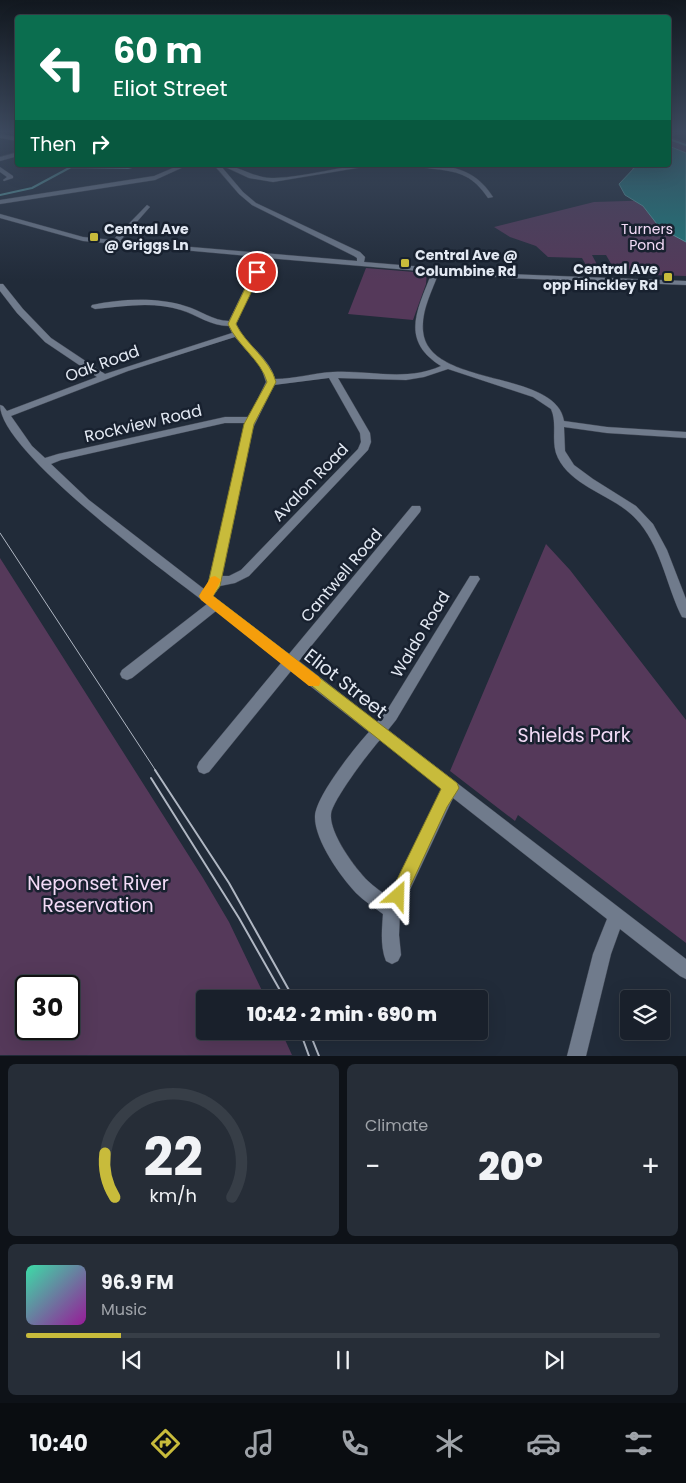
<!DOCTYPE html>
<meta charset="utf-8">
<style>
:root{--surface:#19202b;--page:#262d37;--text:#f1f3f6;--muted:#9fa3a9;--line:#373e47;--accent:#c8bb3b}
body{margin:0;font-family:Poppins,sans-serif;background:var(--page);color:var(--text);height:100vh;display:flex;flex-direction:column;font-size:19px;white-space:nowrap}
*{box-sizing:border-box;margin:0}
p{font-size:16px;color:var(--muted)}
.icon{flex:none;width:28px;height:28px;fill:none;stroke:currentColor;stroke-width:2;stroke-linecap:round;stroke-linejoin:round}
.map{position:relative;height:1056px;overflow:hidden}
.drawer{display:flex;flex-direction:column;gap:8px;padding:8px;background:#0e1218;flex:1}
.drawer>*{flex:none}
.guide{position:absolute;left:15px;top:15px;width:656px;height:152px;border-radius:5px;box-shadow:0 5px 20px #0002,0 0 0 1px var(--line);background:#0b6e4f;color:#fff;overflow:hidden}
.buttons{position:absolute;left:620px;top:990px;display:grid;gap:10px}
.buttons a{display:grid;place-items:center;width:50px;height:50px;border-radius:5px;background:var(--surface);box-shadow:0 5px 20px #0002,0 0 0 1px var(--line);font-size:25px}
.speed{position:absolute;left:15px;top:975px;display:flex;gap:10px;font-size:25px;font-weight:700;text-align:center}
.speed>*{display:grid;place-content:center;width:65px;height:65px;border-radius:50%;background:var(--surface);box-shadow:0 5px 20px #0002,0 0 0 1px var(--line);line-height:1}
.speed .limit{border:2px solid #111;border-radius:8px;background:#fff;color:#111}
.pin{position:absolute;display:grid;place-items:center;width:42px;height:42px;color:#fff;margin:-21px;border:2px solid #fff;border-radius:50%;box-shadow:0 1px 5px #0007}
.me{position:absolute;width:55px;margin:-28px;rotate:25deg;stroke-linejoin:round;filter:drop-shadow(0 0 4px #0008)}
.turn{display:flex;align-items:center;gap:18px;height:105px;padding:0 15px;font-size:22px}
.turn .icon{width:65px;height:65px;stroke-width:2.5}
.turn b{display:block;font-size:35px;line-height:42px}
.then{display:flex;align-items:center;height:48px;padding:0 15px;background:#0003;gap:10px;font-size:19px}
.big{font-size:38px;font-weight:800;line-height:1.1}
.drawer .tile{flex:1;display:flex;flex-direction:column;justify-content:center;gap:8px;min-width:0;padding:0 18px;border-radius:8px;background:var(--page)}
.drawer .dial{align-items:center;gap:0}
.dial svg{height:130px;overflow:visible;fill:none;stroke:var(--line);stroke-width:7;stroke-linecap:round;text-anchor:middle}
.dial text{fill:var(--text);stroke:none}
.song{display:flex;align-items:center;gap:15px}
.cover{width:60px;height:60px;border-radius:8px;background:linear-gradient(135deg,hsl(160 70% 55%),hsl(300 70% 35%))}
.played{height:5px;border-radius:2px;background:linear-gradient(90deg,var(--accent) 15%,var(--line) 15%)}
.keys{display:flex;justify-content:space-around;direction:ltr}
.heat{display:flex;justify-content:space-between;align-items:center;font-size:28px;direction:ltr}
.drawer .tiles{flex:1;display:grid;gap:8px;grid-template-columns:1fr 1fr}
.tile:last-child{grid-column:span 2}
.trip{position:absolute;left:196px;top:990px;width:292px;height:50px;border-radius:5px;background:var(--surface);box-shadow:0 5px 20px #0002,0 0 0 1px var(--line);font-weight:800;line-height:50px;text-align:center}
.tabs{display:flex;height:80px;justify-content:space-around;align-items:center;background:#0a0d11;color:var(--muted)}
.tabs .icon{width:35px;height:35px}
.tabs .on{color:var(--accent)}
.tabs b{font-size:22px;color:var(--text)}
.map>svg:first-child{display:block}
.green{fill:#55395a;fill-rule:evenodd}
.water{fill:#1e7c7e;stroke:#599da1}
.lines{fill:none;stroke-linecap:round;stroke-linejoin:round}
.stream{stroke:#599da1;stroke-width:2}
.minor-casing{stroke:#3f4653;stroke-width:1}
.minor{fill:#707b8c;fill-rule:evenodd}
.tram-far1{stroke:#b0b7c3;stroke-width:1}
.tram{stroke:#b0b7c3;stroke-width:2}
.route{fill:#c8bb3b;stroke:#827a26}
.slow{fill:#f59e0b}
.poi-dot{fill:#c8bb3b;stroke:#18212f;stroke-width:2}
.labels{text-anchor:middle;stroke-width:5;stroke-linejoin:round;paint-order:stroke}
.far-poi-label{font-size:14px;font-weight:bold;fill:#e3e9f3;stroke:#18212f;text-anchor:start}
.far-park-label{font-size:14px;fill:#f3dbf7;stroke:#18212f}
.street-label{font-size:16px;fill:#e3e9f3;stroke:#18212f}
.near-street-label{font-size:19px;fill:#e3e9f3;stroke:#18212f}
.near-park-label{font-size:19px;fill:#f3dbf7;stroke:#18212f}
</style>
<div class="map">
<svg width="686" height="1056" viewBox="0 0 686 1056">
<rect width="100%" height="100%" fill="#212b39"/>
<g class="green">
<polygon points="669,133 680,133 672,137 686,142 686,276 617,274 606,255 592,255 602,274 591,274 582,258 548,257 536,246 510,237 494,227 594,202 659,200 629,165 669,165"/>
<polygon points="366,268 427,273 426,284 413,320 348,314"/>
<polygon points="546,544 570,570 686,720 686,943 518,815 515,821 450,771"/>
<path d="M0,558L203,878L229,922L266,999H205V1031H281L292,1055H0ZM26,986H69V1029H26Z"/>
</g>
<polygon class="water" points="669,146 686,153 686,242 660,228 643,206 625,195 619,184 637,165 669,165"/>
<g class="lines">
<g class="stream">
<polyline points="669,139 686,145"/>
<polyline points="0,195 32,188 71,167 128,168 140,165"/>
</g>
<defs>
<g id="minor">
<polygon points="0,134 18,137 18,141 0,138"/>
<polygon points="18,152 18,156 0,161 0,157"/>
<polygon points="180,165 188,165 155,180 0,204 0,200 154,176"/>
<path d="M214,165H220L243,192L256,203L360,252L365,257L364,262L508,274L686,281V285L508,278L439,272C432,291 421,311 423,331C428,388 556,369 564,421L607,427L686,432V438L607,433L564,427L565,451L574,465L593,479L636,506L653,524L667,550L686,599V618L682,617L680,613C666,583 660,544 636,519C614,495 573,488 558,458C550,442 558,424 551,409L533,397L448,369L424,377L406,380L338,378L370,433L371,442L368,450L249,576L235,583L220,586L213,596L289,654L412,506H420L421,509L420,512L299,661L377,722L386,712L470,576H478L480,579L478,582L396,720L388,730L686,959V979L680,976L620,929L611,954L586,1056H567L593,954L607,919L453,798L400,911L399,935L401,955L398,961L392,964L386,961C380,946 382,929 383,914C374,907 364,901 356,893C340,876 314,839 315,816C316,796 355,747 369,732L291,671L209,772L204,774L199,772L197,767L199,762L281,663L216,611L132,678L127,680L122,678L120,674L122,670L207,604C166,572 0,452 0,405L3,406L7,411L97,377L45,342L17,313L0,291V284H3L23,309L51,338L105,374L232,333L229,326C211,326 197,315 181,310C154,301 123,306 95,309L91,307L92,305C121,299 156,297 185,306C200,310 213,321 229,321L260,257L83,241L0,218V214L83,237L113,240L147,205L150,207L149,208L120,241L357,261V258L354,256L252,205L239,194ZM267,258L432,272C418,309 399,340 441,366C406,382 369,370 333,372C313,373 295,379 275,379C269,356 245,345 236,324ZM235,337L261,367L266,382L249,417H225L58,454L45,458L32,446L11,416L128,371ZM329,378L360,433L361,442L358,449L241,570L229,576H222L253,428L274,385ZM225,423H246L208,584L204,589L89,500L51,464L61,460ZM380,740L442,789L389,897C382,892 374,887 368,881C355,868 329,833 331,814C332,801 369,752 380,740Z"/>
<path d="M221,165C239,165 254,179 274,178C308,177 341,165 375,165L273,182L249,178Z"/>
<path d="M416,165C449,165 474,167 493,197L488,198C473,176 461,172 435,169C429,168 421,168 416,165Z"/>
<polygon points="0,167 13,176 13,178 4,181 3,180 7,177 0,172"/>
</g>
</defs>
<use href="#minor" class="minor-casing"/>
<use href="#minor" class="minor"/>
<polyline class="tram-far1" points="0,533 156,771"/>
<g class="tram">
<polyline points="155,770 229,883 294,999"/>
<polyline points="151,778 239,918 285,999"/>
<polyline points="300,1031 309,1056"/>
<polyline points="309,1031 319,1056"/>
</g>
</g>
<linearGradient id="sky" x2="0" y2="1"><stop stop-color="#12181f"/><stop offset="0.47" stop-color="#3d4a5f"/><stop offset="1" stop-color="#3d4a5f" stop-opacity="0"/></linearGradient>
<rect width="686" height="281" fill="url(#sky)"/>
<path class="route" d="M257,270L261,272L236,324C246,345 270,359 276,382L254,424L220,586L213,596L457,783L459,788L447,807L403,902L398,904L392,902L389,896L441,789L199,596L208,584L244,424L267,382C261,360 237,345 228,324L253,272Z"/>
<path class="slow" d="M215,576L221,580L213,596L319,677L321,681L319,686H309L201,600L199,596C202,590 207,584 211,577Z"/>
<g class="poi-dot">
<rect x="89" y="232" width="10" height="10" rx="2.5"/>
<rect x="400" y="258" width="10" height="10" rx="2.5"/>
<rect x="663" y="272" width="10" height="10" rx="2.5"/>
</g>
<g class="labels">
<g class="far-poi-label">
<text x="104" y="234">Central Ave<tspan x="104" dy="16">@ Griggs Ln</tspan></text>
<text x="415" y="260">Central Ave @<tspan x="415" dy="16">Columbine Rd</tspan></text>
<text x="658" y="274" text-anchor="end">Central Ave<tspan x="658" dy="16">opp Hinckley Rd</tspan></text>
</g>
<g class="far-park-label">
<text x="647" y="234">Turners<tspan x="647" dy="16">Pond</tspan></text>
</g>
<g class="street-label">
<text transform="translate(102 363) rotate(-20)" y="6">Oak Road</text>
<text transform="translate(143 423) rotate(-13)" y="6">Rockview Road</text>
<text transform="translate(310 482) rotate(-46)" y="6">Avalon Road</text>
<text transform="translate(341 575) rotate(-50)" y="6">Cantwell Road</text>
<text transform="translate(420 634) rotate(-59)" y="6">Waldo Road</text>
</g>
<g class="near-street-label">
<text transform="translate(346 683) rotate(38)" y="7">Eliot Street</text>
</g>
<g class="near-park-label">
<text x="574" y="742">Shields Park</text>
<text x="98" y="890">Neponset River<tspan x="98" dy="22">Reservation</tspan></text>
</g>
</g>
</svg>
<div class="buttons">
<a><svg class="icon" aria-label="layers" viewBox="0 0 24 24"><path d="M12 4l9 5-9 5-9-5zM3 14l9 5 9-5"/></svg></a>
</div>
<div class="speed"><div class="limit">30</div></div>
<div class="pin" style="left:257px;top:272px;background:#d93025"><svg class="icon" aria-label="arrive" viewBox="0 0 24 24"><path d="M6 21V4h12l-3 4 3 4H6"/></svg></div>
<svg class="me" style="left:398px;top:896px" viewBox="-20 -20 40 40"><path d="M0-17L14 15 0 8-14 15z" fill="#c8bb3b" stroke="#fff" stroke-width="4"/></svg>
<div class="trip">10:42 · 2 min · 690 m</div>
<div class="guide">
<div class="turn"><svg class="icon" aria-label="left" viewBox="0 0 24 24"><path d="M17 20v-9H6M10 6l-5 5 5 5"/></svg><div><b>60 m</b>Eliot Street</div></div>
<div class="then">Then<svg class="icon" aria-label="right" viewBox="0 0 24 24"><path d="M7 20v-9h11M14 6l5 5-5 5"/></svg></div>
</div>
</div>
<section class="drawer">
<div class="tiles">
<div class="tile dial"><svg viewBox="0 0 100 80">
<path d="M14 69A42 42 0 1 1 86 69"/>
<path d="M14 69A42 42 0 0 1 8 42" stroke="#c8bb3b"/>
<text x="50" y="56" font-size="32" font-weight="700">22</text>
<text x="50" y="72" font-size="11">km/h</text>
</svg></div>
<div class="tile"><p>Climate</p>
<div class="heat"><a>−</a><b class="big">20°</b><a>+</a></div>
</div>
<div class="tile">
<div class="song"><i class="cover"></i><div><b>96.9 FM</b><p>Music</p></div></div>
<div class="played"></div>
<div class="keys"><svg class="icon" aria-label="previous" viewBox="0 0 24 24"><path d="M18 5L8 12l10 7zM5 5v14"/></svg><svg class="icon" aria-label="pause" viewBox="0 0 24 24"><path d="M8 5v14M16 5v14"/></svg><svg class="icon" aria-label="next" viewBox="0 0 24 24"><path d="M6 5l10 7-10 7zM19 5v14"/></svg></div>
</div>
</div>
</section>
<nav class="tabs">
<b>10:40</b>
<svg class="icon on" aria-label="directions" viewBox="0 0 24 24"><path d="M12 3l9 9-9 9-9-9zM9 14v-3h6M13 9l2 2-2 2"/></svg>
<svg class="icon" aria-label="music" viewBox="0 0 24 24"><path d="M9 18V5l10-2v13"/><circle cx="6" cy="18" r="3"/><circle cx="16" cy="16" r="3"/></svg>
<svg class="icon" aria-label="phone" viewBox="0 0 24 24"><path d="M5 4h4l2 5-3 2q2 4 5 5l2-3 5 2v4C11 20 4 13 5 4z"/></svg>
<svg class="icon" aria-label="climate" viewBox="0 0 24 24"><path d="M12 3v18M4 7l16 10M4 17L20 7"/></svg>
<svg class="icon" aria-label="car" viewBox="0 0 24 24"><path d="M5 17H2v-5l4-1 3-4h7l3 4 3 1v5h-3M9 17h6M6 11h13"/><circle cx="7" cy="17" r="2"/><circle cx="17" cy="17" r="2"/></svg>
<svg class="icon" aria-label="filters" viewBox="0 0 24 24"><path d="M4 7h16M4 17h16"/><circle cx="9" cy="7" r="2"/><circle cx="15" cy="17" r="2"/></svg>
</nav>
